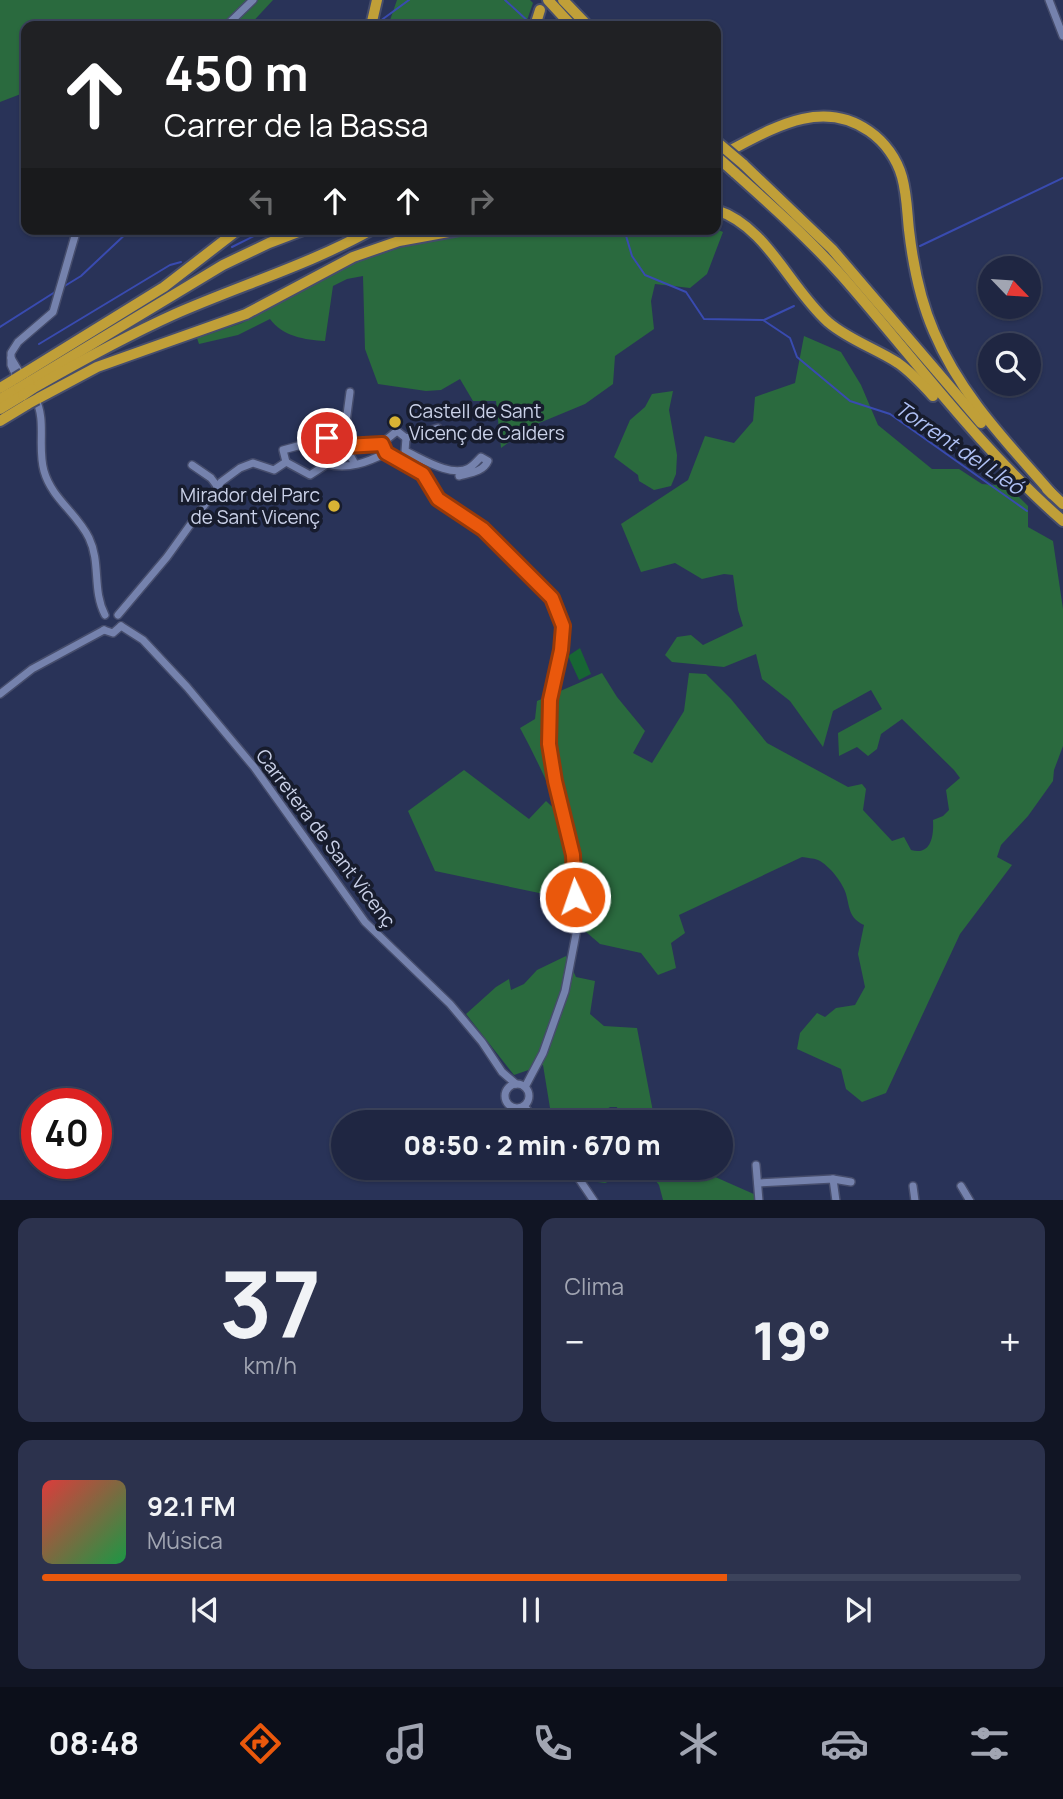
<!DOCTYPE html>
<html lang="es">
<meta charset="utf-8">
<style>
:root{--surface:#1f2642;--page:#2c324d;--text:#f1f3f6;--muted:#a1a5b2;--line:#3c435b;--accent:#ea580c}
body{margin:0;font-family:Manrope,sans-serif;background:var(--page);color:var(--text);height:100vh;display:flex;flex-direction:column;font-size:26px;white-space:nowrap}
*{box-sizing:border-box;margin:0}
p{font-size:23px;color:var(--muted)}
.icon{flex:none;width:38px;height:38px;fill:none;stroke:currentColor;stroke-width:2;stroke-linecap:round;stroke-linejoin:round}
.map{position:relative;height:1200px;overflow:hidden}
.panel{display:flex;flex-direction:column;gap:18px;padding:18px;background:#111524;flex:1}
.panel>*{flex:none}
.hud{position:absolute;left:21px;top:21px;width:700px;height:214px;border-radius:14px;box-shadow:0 2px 5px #0004,0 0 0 2px var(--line);background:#202124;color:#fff;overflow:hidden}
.needle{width:46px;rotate:115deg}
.tools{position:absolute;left:978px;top:256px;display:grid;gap:14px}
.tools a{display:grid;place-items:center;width:63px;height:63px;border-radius:50%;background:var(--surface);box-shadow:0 2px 5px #0004,0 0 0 2px var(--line);font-size:35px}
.speed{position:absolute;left:21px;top:1088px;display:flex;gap:14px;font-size:35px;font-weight:700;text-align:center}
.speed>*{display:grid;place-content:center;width:91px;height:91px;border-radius:50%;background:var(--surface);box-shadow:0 2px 5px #0004,0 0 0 2px var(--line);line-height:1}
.speed .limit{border:10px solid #d22;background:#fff;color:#111}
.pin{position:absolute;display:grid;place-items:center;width:60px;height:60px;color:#fff;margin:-30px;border:4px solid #fff;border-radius:50%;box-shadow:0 2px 7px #0007}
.me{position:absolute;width:77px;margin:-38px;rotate:357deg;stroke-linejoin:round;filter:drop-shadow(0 0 5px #0008)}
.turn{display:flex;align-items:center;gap:24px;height:147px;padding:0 28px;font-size:32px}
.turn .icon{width:91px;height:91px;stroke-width:2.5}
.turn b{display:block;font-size:49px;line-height:60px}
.lanes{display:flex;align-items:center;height:66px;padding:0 28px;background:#0003;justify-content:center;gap:35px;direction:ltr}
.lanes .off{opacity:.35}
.big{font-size:52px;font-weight:800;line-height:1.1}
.panel .tile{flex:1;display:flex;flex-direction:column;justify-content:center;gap:10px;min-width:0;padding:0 24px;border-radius:14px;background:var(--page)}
.panel .dial{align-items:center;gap:0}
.dial b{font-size:91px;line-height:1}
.song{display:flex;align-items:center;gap:21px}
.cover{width:84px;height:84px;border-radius:10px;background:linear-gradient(135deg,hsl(0 70% 55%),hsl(140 70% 35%))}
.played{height:7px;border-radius:4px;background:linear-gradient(90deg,var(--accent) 70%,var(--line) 70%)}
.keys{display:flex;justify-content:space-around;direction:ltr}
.heat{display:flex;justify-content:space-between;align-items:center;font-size:38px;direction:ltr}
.panel .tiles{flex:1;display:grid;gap:18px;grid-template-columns:1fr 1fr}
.tile:last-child{grid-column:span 2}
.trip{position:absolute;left:331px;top:1110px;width:402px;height:70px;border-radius:35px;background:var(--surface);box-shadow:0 2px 5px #0004,0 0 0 2px var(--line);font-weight:800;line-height:70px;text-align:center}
.tabs{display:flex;height:112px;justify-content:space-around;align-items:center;background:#0c0f1a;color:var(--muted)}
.tabs .icon{width:49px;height:49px}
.tabs .active{color:var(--accent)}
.tabs b{font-size:32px;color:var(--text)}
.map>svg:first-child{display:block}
.green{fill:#176634}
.forest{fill:#2a6a3e}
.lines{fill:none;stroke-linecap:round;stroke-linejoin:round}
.stream{stroke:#394bb0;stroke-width:2}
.minor-casing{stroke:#464d6c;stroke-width:10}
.highway-casing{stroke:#464d6c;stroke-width:14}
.minor{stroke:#7582ad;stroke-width:7}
.highway{stroke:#c09f38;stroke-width:10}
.highway-bridge-casing{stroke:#464d6c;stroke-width:14;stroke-linecap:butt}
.highway-bridge{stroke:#c09f38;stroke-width:10}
.route-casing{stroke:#983908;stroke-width:18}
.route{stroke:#ea580c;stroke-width:12}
.poi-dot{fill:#d9b334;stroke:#171c2d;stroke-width:2.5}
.labels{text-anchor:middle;stroke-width:7;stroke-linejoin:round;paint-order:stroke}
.poi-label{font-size:19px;fill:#cad1e8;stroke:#171c2d;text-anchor:start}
.street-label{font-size:19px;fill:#cad1e8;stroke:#171c2d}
.water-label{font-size:21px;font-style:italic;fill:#afc0f4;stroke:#171c2d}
</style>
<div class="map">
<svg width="1063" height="1201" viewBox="0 0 1063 1201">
<rect width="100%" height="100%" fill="#293358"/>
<polygon class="green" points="580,648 591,674 579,680 568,656"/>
<g class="forest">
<polygon points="0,0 273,0 249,26 26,26 26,92 0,102"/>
<polygon points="397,0 530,0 533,3 525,26 388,26"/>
<path d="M611,229H716L723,232L707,274L690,288L655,284L651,301L654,329L615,356L613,384L585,404L532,426L501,448L496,401H473L460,379L441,390L426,391L378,384L365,349L363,276L347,279L333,286L325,341C305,340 282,336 270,319L238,335L199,344L197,338L242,323L346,265L415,243L475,233H542Z"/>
<path d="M804,336L841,352L861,385L878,425L932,469H959L982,484L1008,486L1028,506V527L1053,541L1063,609V746L1054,770L1053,781L1028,816L1001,845L997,857L1012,865L960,934L886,1093L862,1102L846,1089L841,1069L797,1049L800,1033L817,1013L825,1017L836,1008L855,1005L865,987L858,954L864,925C849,918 850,909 846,894C843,883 829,865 818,860C813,858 807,858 802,857L679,915L685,933L671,943L676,968L658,975L641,953L600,944L586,932L570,924L563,898L435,871L408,811L464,770L529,819L546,801L562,816C549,787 536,757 520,728L535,719L537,701L602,673L617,697L645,731L633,753L652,763L684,711L689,673L706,674L731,699L767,743L848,787L862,784L866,789L863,810L892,841L904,837L911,850C931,856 934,836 933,820L943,816L949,810L946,790L960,778L954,770L902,719L881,734L877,749L868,756L857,747L839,756L838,733L882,709L871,690L833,711L823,747L790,701L762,679L756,654L724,667L672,662L665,655L677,637L691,635L703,645L743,626L738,610L733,575L724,574L702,579L675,563L641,572L621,524L688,480L705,436L734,443L753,421L755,397L795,383Z"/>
<polygon points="673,391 669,410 677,455 676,474 671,486 654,490 639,481 638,475 614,457 630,420 645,407 652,394"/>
<polygon points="566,956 576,977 595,981 590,1014 604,1026 637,1028 654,1117 657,1122 618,1122 617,1107 610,1107 588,1122 549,1122 550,1108 543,1065 514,1075 466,1014 496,987 509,979 511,990 524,984 537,970"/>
<polygon points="594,1167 644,1167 605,1183 590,1181"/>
<polygon points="645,1167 702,1167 713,1176 756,1195 756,1200 663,1200 659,1185"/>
</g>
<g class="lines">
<g class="stream">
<polyline points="505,0 530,23"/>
<polyline points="376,24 409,0"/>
<polyline points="624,229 632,256 645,275 686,292 704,319 763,320 790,338 797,357 850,401 890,414 1027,511"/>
<polyline points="920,246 1063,178"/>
<polyline points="232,247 268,229"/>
<polyline points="63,287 81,276 131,229"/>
<polyline points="764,320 794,306"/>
<polyline points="0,327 55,292"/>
<polyline points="39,344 170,265 181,262"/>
</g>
<defs>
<g id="minor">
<polyline points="1049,0 1063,36"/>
<polyline points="226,26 253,0"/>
<polyline points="11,358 23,378"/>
<polyline points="18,380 11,365 11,353 18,342 53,312 77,229"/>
<path d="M35,398C47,420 37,447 44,471C52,499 77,513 89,538C101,563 92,590 105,615"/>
<path d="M406,438L405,451C421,458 451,478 469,468C473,466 478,460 481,457L488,461C483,472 470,473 459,476"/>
<polyline points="406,438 438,428"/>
<polyline points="381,444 397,431 406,438"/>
<polyline points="345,446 344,437 350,392"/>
<polyline points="345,446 355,464"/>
<polyline points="386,453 423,474 438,499 483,529 523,567 552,598 563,626 561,650 550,700 549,744 555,781 573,854 577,929 565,991 543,1053 525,1087"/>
<polyline points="286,462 283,450 327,438 345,446 381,444"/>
<path d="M286,462L310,475L327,464C348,470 368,462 386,453"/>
<polyline points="192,465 211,478 217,486"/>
<polyline points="118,615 167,557 221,482 240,468 253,463 274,470 286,462"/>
<polyline points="121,626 143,640 187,687 254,767 365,922 450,1004 482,1042 502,1072 516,1084"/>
<polyline points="104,630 113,633 121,626"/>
<polyline points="0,694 32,669 104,630"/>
<circle cx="517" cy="1096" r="12"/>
<polyline points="524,1106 537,1122"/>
<polyline points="756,1165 759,1201"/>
<polyline points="571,1167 594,1201"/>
<polyline points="833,1179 836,1201"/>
<polyline points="758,1183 833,1179 851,1182"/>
<polyline points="913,1186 915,1201"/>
<polyline points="961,1186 970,1201"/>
</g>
<g id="highway">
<polyline points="548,0 572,26"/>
<polyline points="563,0 588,26"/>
<polyline points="371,26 377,0"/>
<polyline points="535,26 540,10"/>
<path d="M721,155C767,132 819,96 869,131C885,142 897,159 902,177C907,195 907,212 909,230C913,265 920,300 934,332C961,396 1008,443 1052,494"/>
<polyline points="743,164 832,249 981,423"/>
<path d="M734,172C771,205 809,239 842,276C915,359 979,448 1063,521"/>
<path d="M716,210C767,226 789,287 828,322C849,340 875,348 898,363C911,372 922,384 933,396"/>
<polyline points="23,374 164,287 239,229"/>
<polyline points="29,382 223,265 269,243 306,229"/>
<polyline points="0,388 15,379"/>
<path d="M32,389C79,362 126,336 175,314C241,285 311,264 373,229"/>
<polyline points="0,399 19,388"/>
<polyline points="37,399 97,367 246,314 353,257 399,241 465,229"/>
<polyline points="0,409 23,395"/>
<polyline points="0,421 28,404"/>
<polyline points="1047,489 1063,504"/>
</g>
</defs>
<use href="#minor" class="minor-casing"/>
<use href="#highway" class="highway-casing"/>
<use href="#minor" class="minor"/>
<use href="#highway" class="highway"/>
<defs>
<g id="highway-bridge">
<polyline points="717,142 743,164"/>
<polyline points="716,156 734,172"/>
<polyline points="15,379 23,374"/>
<polyline points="19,388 29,382"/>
<polyline points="23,395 32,389"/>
<polyline points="28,404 37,399"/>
</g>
</defs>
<use href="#highway-bridge" class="highway-bridge-casing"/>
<use href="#highway-bridge" class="highway-bridge"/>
</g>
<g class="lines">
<defs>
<polyline id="route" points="327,438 345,446 382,444 386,453 423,474 438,499 483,529 552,598 563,626 561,650 550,700 549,744 555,781 573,855 575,897"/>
</defs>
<use href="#route" class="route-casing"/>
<use href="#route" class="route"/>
</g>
<g class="poi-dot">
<circle cx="395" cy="422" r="7"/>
<circle cx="334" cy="506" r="7"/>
</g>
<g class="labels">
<g class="poi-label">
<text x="409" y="418">Castell de Sant<tspan x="409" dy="22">Vicenç de Calders</tspan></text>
<text x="320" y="502" text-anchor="end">Mirador del Parc<tspan x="320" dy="22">de Sant Vicenç</tspan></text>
</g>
<g class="street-label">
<text transform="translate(326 838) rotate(53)" y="7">Carretera de Sant Vicenç</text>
</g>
<g class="water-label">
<text transform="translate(959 448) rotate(34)" y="7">Torrent del Lleó</text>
</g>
</g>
</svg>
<div class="tools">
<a><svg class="needle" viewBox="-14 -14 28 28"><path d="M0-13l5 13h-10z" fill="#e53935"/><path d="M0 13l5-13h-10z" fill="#a1a5b2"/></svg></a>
<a><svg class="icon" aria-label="search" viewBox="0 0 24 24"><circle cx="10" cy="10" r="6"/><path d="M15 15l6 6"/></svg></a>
</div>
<div class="speed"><div class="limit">40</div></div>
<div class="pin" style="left:327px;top:438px;background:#d93025"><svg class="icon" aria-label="arrive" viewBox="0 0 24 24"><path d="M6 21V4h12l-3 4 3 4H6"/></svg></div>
<svg class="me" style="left:575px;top:897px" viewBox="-20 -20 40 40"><circle r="17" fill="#ea580c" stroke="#fff" stroke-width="3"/><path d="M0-11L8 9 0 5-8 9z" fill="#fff"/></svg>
<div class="trip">08:50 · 2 min · 670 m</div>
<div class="hud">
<div class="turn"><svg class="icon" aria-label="ahead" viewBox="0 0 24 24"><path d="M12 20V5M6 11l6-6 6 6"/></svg><div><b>450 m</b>Carrer de la Bassa</div></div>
<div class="lanes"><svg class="icon off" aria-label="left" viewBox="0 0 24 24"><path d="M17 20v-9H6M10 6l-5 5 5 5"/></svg><svg class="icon" aria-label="ahead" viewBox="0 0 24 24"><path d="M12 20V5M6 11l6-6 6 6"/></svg><svg class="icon" aria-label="ahead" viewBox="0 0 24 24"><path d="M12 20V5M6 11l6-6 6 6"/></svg><svg class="icon off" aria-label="right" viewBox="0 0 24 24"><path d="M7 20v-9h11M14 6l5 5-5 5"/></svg></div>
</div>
</div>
<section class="panel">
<div class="tiles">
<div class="tile dial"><b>37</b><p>km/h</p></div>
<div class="tile"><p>Clima</p>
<div class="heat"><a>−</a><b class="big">19°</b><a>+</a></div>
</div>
<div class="tile">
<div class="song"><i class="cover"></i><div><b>92.1 FM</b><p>Música</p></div></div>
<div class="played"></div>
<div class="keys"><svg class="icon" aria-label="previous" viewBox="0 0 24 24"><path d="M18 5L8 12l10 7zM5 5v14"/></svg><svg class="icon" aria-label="pause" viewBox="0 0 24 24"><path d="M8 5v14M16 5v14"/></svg><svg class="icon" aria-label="next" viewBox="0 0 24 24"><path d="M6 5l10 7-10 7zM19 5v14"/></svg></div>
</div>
</div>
</section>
<nav class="tabs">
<b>08:48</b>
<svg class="icon active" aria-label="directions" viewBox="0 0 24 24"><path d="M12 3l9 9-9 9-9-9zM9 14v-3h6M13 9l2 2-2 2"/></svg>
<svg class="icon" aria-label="music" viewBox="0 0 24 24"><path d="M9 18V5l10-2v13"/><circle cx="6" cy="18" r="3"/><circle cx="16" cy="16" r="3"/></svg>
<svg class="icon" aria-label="phone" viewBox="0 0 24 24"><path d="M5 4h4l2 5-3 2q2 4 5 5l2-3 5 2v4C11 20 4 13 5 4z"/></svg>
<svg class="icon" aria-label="climate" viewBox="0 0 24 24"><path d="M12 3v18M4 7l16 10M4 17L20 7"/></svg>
<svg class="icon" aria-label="car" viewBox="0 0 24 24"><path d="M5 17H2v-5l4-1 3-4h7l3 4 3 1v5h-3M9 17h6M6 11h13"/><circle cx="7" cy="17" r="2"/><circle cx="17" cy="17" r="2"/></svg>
<svg class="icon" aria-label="filters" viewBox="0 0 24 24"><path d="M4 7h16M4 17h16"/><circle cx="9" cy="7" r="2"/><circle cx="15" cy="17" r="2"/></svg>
</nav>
